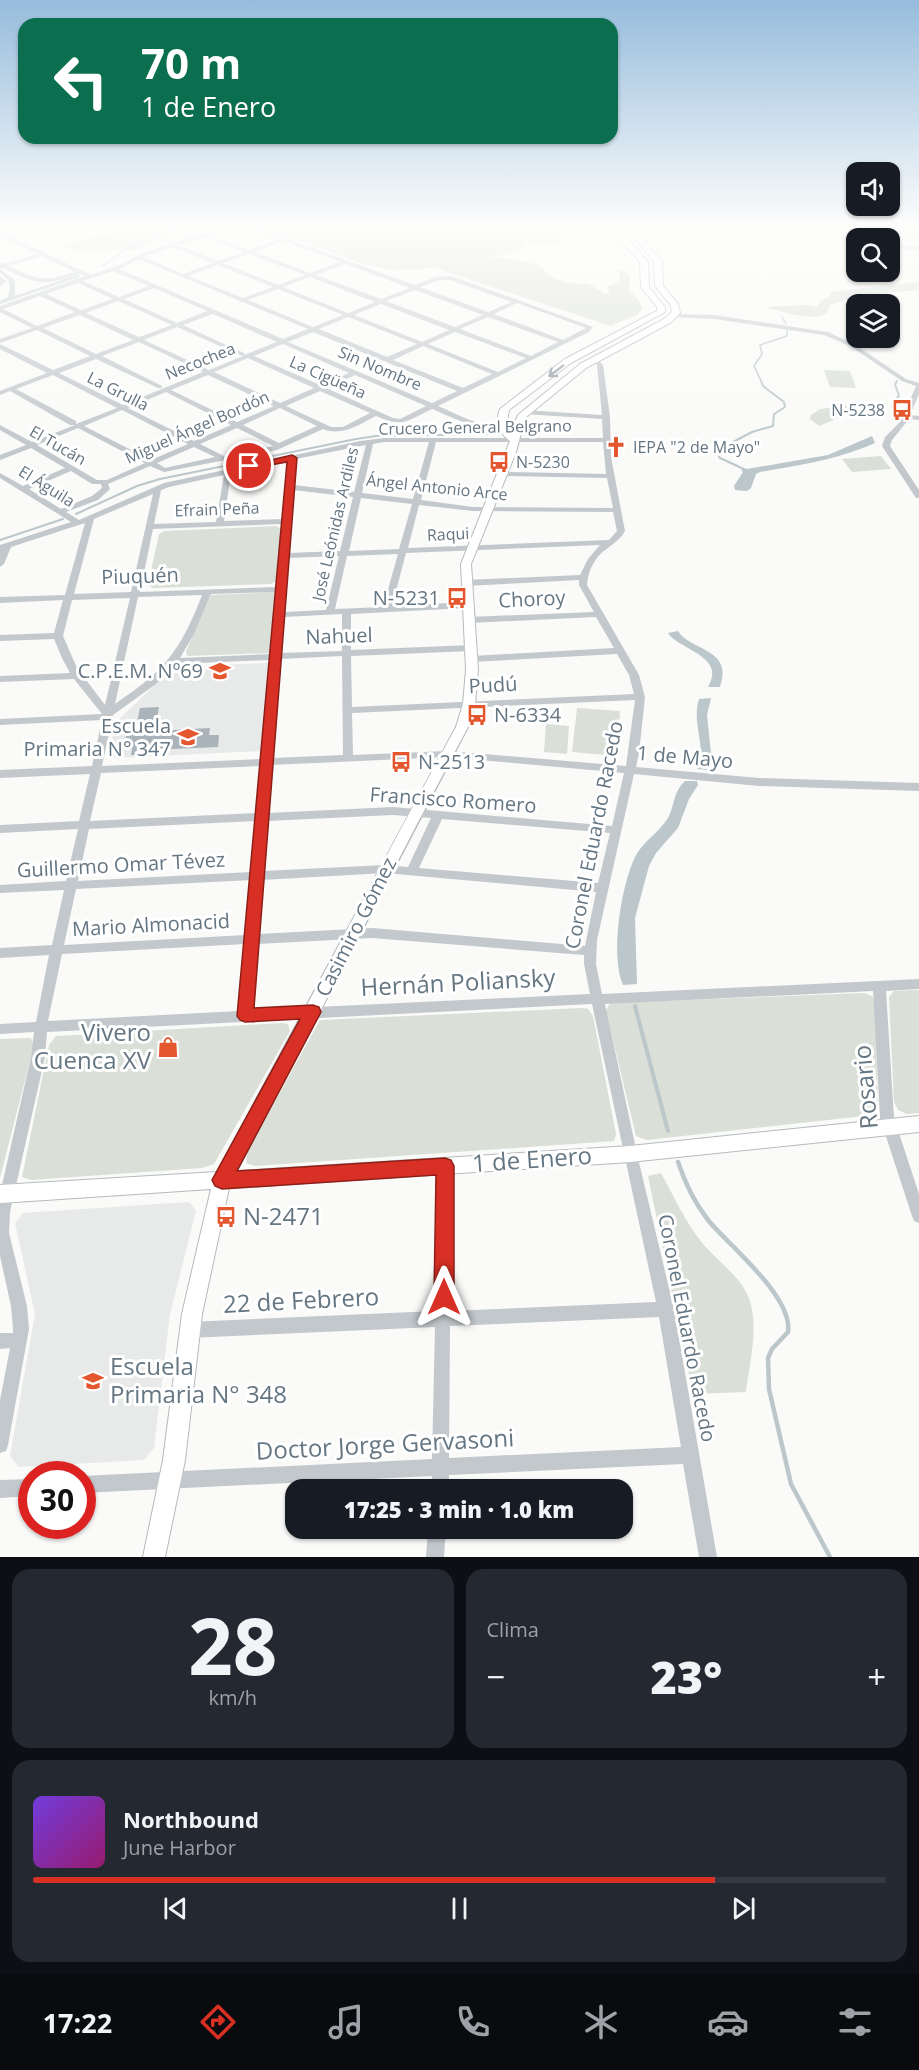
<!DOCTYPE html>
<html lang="es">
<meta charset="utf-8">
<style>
:root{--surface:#171b24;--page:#242831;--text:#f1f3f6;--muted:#9ea1a6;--line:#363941;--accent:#d93025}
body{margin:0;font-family:"Open Sans",sans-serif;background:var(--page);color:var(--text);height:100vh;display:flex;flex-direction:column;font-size:22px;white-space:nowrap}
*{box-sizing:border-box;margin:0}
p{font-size:20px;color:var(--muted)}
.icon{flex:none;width:33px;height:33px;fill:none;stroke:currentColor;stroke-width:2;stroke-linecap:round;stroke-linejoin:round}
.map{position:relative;height:1557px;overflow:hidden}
.panel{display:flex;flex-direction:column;gap:12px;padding:12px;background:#0d0f14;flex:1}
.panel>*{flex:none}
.top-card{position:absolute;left:18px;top:18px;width:600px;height:126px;border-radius:18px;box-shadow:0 2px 4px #0004;background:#0b6e4f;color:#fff;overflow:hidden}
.controls{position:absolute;left:846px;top:162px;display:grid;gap:12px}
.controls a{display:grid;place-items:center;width:54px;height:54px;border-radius:12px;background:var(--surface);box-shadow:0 2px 4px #0004;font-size:30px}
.speed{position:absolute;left:18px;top:1461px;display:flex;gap:12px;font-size:30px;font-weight:700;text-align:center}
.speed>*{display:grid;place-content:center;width:78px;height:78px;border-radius:50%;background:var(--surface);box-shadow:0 2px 4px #0004;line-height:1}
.speed .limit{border:9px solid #d22;background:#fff;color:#111}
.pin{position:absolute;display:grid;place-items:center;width:51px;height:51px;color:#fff;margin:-26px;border:3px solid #fff;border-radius:50%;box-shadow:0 2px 6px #0007}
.me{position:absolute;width:66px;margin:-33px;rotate:0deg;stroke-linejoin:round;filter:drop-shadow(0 0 4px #0008)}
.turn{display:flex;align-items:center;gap:21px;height:126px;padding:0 24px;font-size:27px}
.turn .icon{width:78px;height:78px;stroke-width:2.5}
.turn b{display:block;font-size:42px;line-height:51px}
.big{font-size:45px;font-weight:800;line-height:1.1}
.panel .widget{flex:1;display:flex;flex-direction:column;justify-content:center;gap:9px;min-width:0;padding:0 21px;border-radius:18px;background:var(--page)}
.panel .dial{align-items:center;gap:0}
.dial b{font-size:78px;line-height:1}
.song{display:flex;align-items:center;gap:18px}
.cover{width:72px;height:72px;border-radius:9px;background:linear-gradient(135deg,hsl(260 70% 55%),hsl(320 70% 35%))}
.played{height:6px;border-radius:3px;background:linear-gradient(90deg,var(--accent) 80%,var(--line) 80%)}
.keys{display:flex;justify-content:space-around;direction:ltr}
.heat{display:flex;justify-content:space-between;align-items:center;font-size:33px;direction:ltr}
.panel .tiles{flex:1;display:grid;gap:12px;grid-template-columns:1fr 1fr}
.widget:last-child{grid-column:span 2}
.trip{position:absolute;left:285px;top:1479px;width:348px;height:60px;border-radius:18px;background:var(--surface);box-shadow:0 2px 4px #0004;font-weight:800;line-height:60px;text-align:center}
.dock{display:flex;height:96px;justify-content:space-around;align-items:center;background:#090b0e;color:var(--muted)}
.dock .icon{width:42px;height:42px}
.dock .selected{color:var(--accent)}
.dock b{font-size:27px;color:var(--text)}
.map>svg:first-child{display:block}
.built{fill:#e8e9e9}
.green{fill:#dadfd7}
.water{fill:#bbc7cb}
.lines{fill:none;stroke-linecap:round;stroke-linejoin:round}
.stream-far3{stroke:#bbc7cb;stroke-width:1.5}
.stream-far2{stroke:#bbc7cb;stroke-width:2}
.stream-far1{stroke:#bbc7cb;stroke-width:4}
.stream{stroke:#bbc7cb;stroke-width:4.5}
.building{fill:#aab3b9}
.major-casing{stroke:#b5babe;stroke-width:2}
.minor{fill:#c3c8cc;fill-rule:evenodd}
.major{fill:#fff;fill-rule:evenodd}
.oneway{stroke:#939fa8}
.route{fill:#d93025;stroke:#8d1f18;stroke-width:1.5}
.labels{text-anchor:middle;stroke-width:6;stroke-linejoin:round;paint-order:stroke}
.far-street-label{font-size:16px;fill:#657683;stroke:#fff}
.far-poi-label{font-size:16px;fill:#657683;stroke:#fff;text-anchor:start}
.street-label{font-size:20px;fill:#657683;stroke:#fff}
.poi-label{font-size:20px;fill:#657683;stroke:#fff;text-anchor:end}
.near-street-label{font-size:24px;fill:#657683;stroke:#fff}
.near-poi-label{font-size:24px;fill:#657683;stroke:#fff;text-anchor:start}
</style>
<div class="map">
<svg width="919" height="1557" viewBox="0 0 919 1557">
<rect width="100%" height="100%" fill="#fafaf8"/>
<g class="built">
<polygon points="269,663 262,751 113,758 109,754 115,723 160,680 164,680 166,669 170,667"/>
<polygon points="189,1202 196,1211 170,1314 154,1448 144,1460 19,1467 10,1456 35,1314 15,1223 23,1213"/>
</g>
<g class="green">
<polygon points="146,226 196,226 132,250 67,249 62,247 77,241"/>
<polygon points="260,226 538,226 556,237 560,243 528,243 522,249 492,258 515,259 539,265 549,276 569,283 589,284 605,294 610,292 607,287 619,282 620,273 617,270 625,271 630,276 629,290 639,301 642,308 638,314 611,326 435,268 396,270 366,265"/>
<path d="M919,282V290L860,295L830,305L827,313C810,323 781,310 763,307L806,305L817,307L821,301L829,297L831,292Z"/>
<polygon points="824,370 850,371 856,388 830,387"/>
<polygon points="846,406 864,407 819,426 810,419 811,415 820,409"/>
<polygon points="881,456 891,469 852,472 842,459"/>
<polygon points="276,526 281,529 277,581 271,584 153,588 148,585 159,534 165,531"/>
<polygon points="278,592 272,653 187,656 186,651 211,595"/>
<polygon points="577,708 620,711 617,756 572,752"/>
<polygon points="546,724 569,726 567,754 544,752"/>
<polygon points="919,990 919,1113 907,1114 898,1110 894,1102 889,997 894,991"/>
<polygon points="864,993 872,996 875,1003 878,1108 873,1115 647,1140 636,1136 606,1011 610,1003"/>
<polygon points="582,1008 588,1009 593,1016 616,1134 614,1141 255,1166 246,1163 248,1150 320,1020"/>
<polygon points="283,1023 288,1024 290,1031 214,1164 202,1168 31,1180 22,1177 49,1045 56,1036"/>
<polygon points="31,1038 34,1045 0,1178 0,1039"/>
<path d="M661,1173C674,1197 686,1223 703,1244C720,1264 745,1279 751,1305C758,1333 749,1365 746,1392L693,1394L648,1176Z"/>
</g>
<g class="water">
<path d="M0,269L15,280V296L77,275L82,276L0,304V301L8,297C11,286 11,280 0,273Z"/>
<path d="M872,436L875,443C833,461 804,464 760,472L756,474L751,488L747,491L735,490L734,486L743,472L741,470L828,455Z"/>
<path d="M678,631C690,651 734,648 720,687H708C727,656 679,650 668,633Z"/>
<path d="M711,698L707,715L712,763L709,770L697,769C708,748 691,725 699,699Z"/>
<path d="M685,781H697L698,785L689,799L678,828L656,853L649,866L635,918L637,984L623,985C610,955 621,886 635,857C642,842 659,833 668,818C675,805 673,792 685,781Z"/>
</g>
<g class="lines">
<g class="stream-far3">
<polyline points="103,266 125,250 182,226"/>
<polyline points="782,317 786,324"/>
<polyline points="762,383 754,366 762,354 760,345 787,336 787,330"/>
<polyline points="896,383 897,381"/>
</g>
<g class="stream-far2">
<polyline points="892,407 893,402 899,396 895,384 897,381"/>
<polyline points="746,470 720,458 716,451 752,432 773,426 774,414 785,407 784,402 763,386 761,381"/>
<polyline points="76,514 137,486 160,479 356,439 376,436 494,434"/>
<polyline points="0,540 63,519"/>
</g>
<polyline class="stream-far1" points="635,1006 668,1131"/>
<path class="stream" d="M678,1162C685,1183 694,1202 708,1220C729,1246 793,1296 788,1332L772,1349L768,1358L769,1389L791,1484L830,1557"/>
</g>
<polygon class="building" points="159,707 155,731 210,728 209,735 219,735 218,747 149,750 148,755 131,755 132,749 123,750 127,732 135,732 140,708"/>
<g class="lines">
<defs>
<path id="major" d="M610,226H616L648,262L649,287L665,307V312L571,363L509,410L507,421L511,432L518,415L580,364L664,319L672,312L670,304L655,286L654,261L624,226H631L662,261L663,286L678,304L680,313L670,323L586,368L525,418L516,452L471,564L478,670L475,704L468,727C390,874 315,1023 237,1171L630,1146L919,1116V1132L630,1162L229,1188L202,1314L185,1460L165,1557H143L163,1460L182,1314L211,1189L0,1203V1185L217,1172C298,1024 375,875 456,727L463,704L466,670L461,564L510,441C499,433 495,421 500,409L565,359L657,311V307L641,287L640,262L616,235Z"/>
</defs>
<use href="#major" class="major-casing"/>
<g class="minor">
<path d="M227,226H235L209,235L249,250L279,239L245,226H252L415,285L436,277L451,276L593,327L589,332L438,406C455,413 473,424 492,425C497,425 502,424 507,424V428C480,432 456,419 432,409C407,421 403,428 376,416C360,424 342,437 323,429L277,450L164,472L150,466L108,484L110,489L98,500L66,512L79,520L164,483L360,441L384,438H603L602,419L524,414L520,412L524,410L602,415L597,365L591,359L596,358L603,365L610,417L611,457L625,531C621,539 615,542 608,548C595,556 588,570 587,585L639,675L645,697L639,753L636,767L759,778L919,783V791L759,786L634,774L597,940L596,964L602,994L919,979V989L886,991L894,1118L919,1194V1223L914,1221L912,1216L880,1118L873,991L605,1004L637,1154L674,1309L717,1557H699L683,1464L449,1475V1490H431L432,1476L82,1493V1476L432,1459L435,1327L189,1338L183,1336L181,1330L183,1324L189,1322L435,1311L438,1166L440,1161L445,1160L450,1161L452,1166L450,1311L656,1302L592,1004L47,1032L45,1057L10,1212L9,1233L27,1306L29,1329L8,1445L6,1451L0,1453V1400L10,1348L0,1349V1333H13V1329L11,1306L0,1256V1194L31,1057L34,1032L0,1034V1024L36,1022L49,955L0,958V948L52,945L64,890L0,893V885L66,881L78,829L0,833V825L79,821L90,774L0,778V770L92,766L102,720L0,725V719L102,714L74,679L0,682V676L70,673L62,658L54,639L0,641V635L54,633L63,600L0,603V597L65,595L85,523L11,547L4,564L0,567V545L71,522L0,478V473L23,486L65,468L31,448L0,460V455L26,445L0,430V425L32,442L75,425H70L10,391L0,395V391L47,373L0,349V344L53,370L90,356L37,330L0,343V339L32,328L0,312V306L85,276L80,274C44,286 37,285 3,268L0,269V262L4,264L38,254L0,236V232L91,275L122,264L142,253ZM204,237L244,252L218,261L177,245ZM284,241L340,262L310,273L254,252ZM172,247L213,263L183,274L143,257ZM249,254L305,275L278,285L223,263ZM42,256L75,272C44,282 38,281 9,266ZM139,259L308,329L283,339L119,269ZM345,264L410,288L381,299L316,275ZM218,265L273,287L243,298L188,276ZM113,271L149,286L119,297L83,281ZM310,277L375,302L348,313L283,287ZM439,280H450L512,302L488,312L420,287ZM78,283L113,299L81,310L46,294ZM154,288L207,311L177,323L124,299ZM278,289L343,315L313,327L248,300ZM415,290L483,315L455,327L386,301ZM40,296L75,312L37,326L3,309ZM118,301L172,325L139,337L86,313ZM517,303L586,328L563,340L494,314ZM381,304L449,330L422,342L354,315ZM213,314L277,342L244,355V353L183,325ZM80,315L133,340L96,354L43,328ZM348,317L417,344L387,357L319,329ZM488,317L558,342L531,356L460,329ZM177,327L240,355L243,356L209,370L144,340ZM313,332L457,391L432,403L288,342ZM455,332L526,358L498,372L428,344ZM139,342L203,372L123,405L59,373L96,359L158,388H162V386L102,356ZM283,344L349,373L320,385L254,356ZM423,346L492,374L463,388L393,360ZM248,358L314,388L280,403L214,372ZM53,375L117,408L76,424V421L16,389ZM208,375L274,406L237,422L171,390ZM355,375L426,406L400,419L393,418L326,388ZM320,391L370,413L343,427H331L286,406ZM166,392L231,425L194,441L128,408ZM280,408L317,426L279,443L243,425ZM122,410L188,444L151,460L84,426ZM78,428L145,463L107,480H97L37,445ZM237,428L273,446L224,456L200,444ZM384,442H429L413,499L362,493L373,444ZM436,442H603L606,474L502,472L498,474L502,476L607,478L613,508L473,507L421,500ZM366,445L354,492L294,485L296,459ZM194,447L215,457L165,468L157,463ZM288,461L283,519L224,521L231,473ZM71,471L92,484H101L102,488L92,496L61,509L29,489ZM224,475L216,522L154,524L161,490L169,487ZM293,490L353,497L340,551L288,553ZM153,494L131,592L74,594L94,519ZM361,498L412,504L399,549L349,551ZM419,505L473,511L613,512L617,531L609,540L408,548ZM282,524L277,587L140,592L153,529ZM600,545L588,559L580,575L465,580L461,583L465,586L579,580V585L594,612L468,617L463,620L468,623L596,617L614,648L472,656L467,659L472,662L617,654L629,675L634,694L352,707L351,656L471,651L476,648L471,645L351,650V614L467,608L471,605L467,602L392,606L406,553ZM398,554L383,607L335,609L347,556ZM339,556L326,610L284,612L288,558ZM276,592L271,654L180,658L194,634L211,594ZM202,595C180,652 165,670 115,704L138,597ZM130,598L105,705L77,668L63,636L72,600ZM342,614V651L280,653L283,617ZM342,656L343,755L272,758L280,659ZM270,660L262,759L102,766L113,715L156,684L176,664ZM635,700L626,766L448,751L353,755L352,713ZM448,757L624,773L612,826L393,807L268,813L271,765ZM261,766L257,813L90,821L101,773ZM393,815L431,818L408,867L385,865L263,871L267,821ZM442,819L610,833L598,883L419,868ZM256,821L251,872L78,881L89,829ZM385,873L596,892L585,946L372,928L258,934L262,880ZM251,880L246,935L64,945L76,889ZM372,938L584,955V964L590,994L252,1010L257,944ZM245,944L239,1011L48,1021L62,954ZM659,1317L681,1447L449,1458L450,1326Z"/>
<polygon points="833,226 850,226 919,232 919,236"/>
<polygon points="890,244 919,247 919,251 890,248"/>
<polygon points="0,276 7,281 0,287"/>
<polygon points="674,314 714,315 828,332 854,344 906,379 919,383 919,394 910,415 919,416 919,420 909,419 892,440 890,446 919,490 919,498 916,498 882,446 885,437 901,421 916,386 902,381 850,346 824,335 714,319 672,317 671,316"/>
<polygon points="32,1479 32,1496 0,1498 0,1480"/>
<polygon points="428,1528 446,1528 444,1557 426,1557"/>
</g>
<use href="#major" class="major"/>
</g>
<defs><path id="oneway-shaft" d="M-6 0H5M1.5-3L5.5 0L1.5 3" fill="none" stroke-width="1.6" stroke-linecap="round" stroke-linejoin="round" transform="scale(1.5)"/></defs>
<use class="oneway" href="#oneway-shaft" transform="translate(556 371) rotate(143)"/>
<linearGradient id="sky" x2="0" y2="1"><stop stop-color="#96bcdc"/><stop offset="0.51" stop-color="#fdfdfc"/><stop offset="1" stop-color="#fdfdfc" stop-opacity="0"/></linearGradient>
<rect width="919" height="444" fill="url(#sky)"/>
<polygon class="route" points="292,455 297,458 254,1008 313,1005 319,1007 321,1012 237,1171 445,1158 451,1160 454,1166 454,1297 451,1304 444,1307 437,1304 434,1297 436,1175 222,1189 215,1186 212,1180 300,1019 245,1022 240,1020 237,1016 287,462 249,469 245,466"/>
<defs>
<symbol id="bus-bare" viewBox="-9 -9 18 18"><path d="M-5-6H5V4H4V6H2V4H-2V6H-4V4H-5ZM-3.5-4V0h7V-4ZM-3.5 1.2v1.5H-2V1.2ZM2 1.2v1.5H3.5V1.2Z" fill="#e4572e" stroke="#fff" stroke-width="2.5" paint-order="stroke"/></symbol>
<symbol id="church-bare" viewBox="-9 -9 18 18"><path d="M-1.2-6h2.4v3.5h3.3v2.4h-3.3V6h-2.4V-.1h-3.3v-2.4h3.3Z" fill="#e4572e" stroke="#fff" stroke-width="2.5" paint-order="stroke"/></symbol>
<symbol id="school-bare" viewBox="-9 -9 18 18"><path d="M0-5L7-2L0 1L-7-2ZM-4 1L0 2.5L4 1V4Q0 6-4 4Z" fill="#e4572e" stroke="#fff" stroke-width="2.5" paint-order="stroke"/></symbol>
<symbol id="shop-bare" viewBox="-9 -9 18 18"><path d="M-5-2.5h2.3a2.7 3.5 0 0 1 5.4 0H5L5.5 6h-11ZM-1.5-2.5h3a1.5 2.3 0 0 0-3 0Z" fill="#e4572e" stroke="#fff" stroke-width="2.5" paint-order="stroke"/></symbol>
</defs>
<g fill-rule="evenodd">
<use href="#bus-bare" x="887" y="395" width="30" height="30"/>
<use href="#church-bare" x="601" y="432" width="30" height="30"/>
<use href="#bus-bare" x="484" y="447" width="30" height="30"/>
<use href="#bus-bare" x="442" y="583" width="30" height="30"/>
<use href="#school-bare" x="205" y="656" width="30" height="30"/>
<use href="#bus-bare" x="462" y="700" width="30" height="30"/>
<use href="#school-bare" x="173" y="722" width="30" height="30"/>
<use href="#bus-bare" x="386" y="747" width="30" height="30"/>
<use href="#shop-bare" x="153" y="1032" width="30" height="30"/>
<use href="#bus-bare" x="211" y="1202" width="30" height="30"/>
<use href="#school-bare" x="78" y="1366" width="30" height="30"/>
</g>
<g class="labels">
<g class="far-street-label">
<text transform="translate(200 361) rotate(-22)" y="6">Necochea</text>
<text transform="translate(380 368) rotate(23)" y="6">Sin Nombre</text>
<text transform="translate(328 377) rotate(24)" y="6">La Cigüeña</text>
<text transform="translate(118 391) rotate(27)" y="6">La Grulla</text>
<text transform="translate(197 427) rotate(-24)" y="6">Miguel Ángel Bordón</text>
<text transform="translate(475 427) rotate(-1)" y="6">Crucero General Belgrano</text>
<text transform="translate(58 445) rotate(30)" y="6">El Tucán</text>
<text transform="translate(47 486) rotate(32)" y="6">El Águila</text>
<text transform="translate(437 487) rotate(6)" y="6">Ángel Antonio Arce</text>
<text transform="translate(217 509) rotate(-2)" y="6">Efrain Peña</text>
<text transform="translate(335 524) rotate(-77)" y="6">José Leónidas Ardiles</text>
<text transform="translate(448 534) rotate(-3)" y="6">Raqui</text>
</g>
<g class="far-poi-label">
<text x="885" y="416" text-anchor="end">N-5238</text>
<text x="633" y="453">IEPA "2 de Mayo"</text>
<text x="516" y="468">N-5230</text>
</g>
<g class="street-label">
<text transform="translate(140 576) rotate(-2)" y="7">Piuquén</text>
<text transform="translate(532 599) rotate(-3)" y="7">Choroy</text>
<text transform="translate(339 636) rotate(-2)" y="7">Nahuel</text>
<text transform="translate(493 685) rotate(-3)" y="7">Pudú</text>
<text transform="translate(685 757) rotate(5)" y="7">1 de Mayo</text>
<text transform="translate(453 800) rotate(4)" y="7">Francisco Romero</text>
<text transform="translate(594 835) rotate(-79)" y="7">Coronel Eduardo Racedo</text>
<text transform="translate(121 865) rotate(-3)" y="7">Guillermo Omar Tévez</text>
<text transform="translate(151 925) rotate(-3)" y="7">Mario Almonacid</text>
<text transform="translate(356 927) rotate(-63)" y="7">Casimiro Gómez</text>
<text transform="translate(687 1328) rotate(79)" y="7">Coronel Eduardo Racedo</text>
</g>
<g class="poi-label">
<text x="440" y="605">N-5231</text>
<text x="203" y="678">C.P.E.M. Nº69</text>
<text x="494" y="722" text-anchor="start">N-6334</text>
<text x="171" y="733">Escuela<tspan x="171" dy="23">Primaria N° 347</tspan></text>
<text x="418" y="769" text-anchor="start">N-2513</text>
</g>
<g class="near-street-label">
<text transform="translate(458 983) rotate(-3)" y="8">Hernán Poliansky</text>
<text transform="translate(866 1087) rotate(-95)" y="8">Rosario</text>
<text transform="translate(532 1160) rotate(-4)" y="8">1 de Enero</text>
<text transform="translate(301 1301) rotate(-3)" y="8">22 de Febrero</text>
<text transform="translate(385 1445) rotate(-3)" y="8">Doctor Jorge Gervasoni</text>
</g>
<g class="near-poi-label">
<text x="151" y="1041" text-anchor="end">Vivero<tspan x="151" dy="28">Cuenca XV</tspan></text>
<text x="243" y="1225">N-2471</text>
<text x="110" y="1375">Escuela<tspan x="110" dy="28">Primaria N° 348</tspan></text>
</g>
</g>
</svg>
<div class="controls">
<a><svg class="icon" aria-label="sound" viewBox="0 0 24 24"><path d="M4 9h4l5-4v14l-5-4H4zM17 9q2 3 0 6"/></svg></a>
<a><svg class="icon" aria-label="search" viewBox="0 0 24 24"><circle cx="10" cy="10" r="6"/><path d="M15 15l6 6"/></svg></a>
<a><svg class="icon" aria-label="layers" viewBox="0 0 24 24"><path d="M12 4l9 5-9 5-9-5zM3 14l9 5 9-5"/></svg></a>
</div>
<div class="speed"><div class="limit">30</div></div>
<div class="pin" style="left:249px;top:466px;background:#d93025"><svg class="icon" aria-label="arrive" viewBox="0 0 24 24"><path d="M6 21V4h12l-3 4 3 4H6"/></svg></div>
<svg class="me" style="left:444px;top:1297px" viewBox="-20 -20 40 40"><path d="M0-17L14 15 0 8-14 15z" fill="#d93025" stroke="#fff" stroke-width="4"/></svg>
<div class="trip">17:25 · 3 min · 1.0 km</div>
<div class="top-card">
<div class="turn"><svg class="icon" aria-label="left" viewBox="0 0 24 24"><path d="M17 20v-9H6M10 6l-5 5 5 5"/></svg><div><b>70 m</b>1 de Enero</div></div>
</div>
</div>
<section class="panel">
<div class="tiles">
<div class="widget dial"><b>28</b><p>km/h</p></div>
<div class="widget"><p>Clima</p>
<div class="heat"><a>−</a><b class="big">23°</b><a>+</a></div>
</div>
<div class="widget">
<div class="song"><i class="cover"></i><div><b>Northbound</b><p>June Harbor</p></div></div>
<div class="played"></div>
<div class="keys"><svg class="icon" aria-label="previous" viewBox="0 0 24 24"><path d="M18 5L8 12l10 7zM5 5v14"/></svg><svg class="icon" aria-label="pause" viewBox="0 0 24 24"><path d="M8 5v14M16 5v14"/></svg><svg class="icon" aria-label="next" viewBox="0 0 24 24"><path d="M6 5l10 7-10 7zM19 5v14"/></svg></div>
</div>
</div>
</section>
<nav class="dock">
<b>17:22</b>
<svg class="icon selected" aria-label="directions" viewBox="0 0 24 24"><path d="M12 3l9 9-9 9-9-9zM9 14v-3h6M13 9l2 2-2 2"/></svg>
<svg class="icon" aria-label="music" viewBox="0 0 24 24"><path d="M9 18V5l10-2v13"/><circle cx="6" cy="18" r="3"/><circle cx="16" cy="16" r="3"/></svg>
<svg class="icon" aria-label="phone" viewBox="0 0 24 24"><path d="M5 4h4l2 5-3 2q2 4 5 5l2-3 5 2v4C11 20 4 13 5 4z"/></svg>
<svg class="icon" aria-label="climate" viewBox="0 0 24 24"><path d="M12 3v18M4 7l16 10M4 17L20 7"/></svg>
<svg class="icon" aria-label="car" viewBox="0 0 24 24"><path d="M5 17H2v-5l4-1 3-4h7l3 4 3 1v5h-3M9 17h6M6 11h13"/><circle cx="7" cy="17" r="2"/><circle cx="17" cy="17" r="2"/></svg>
<svg class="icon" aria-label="filters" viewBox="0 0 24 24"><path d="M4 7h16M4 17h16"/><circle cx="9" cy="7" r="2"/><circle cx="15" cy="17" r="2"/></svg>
</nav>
